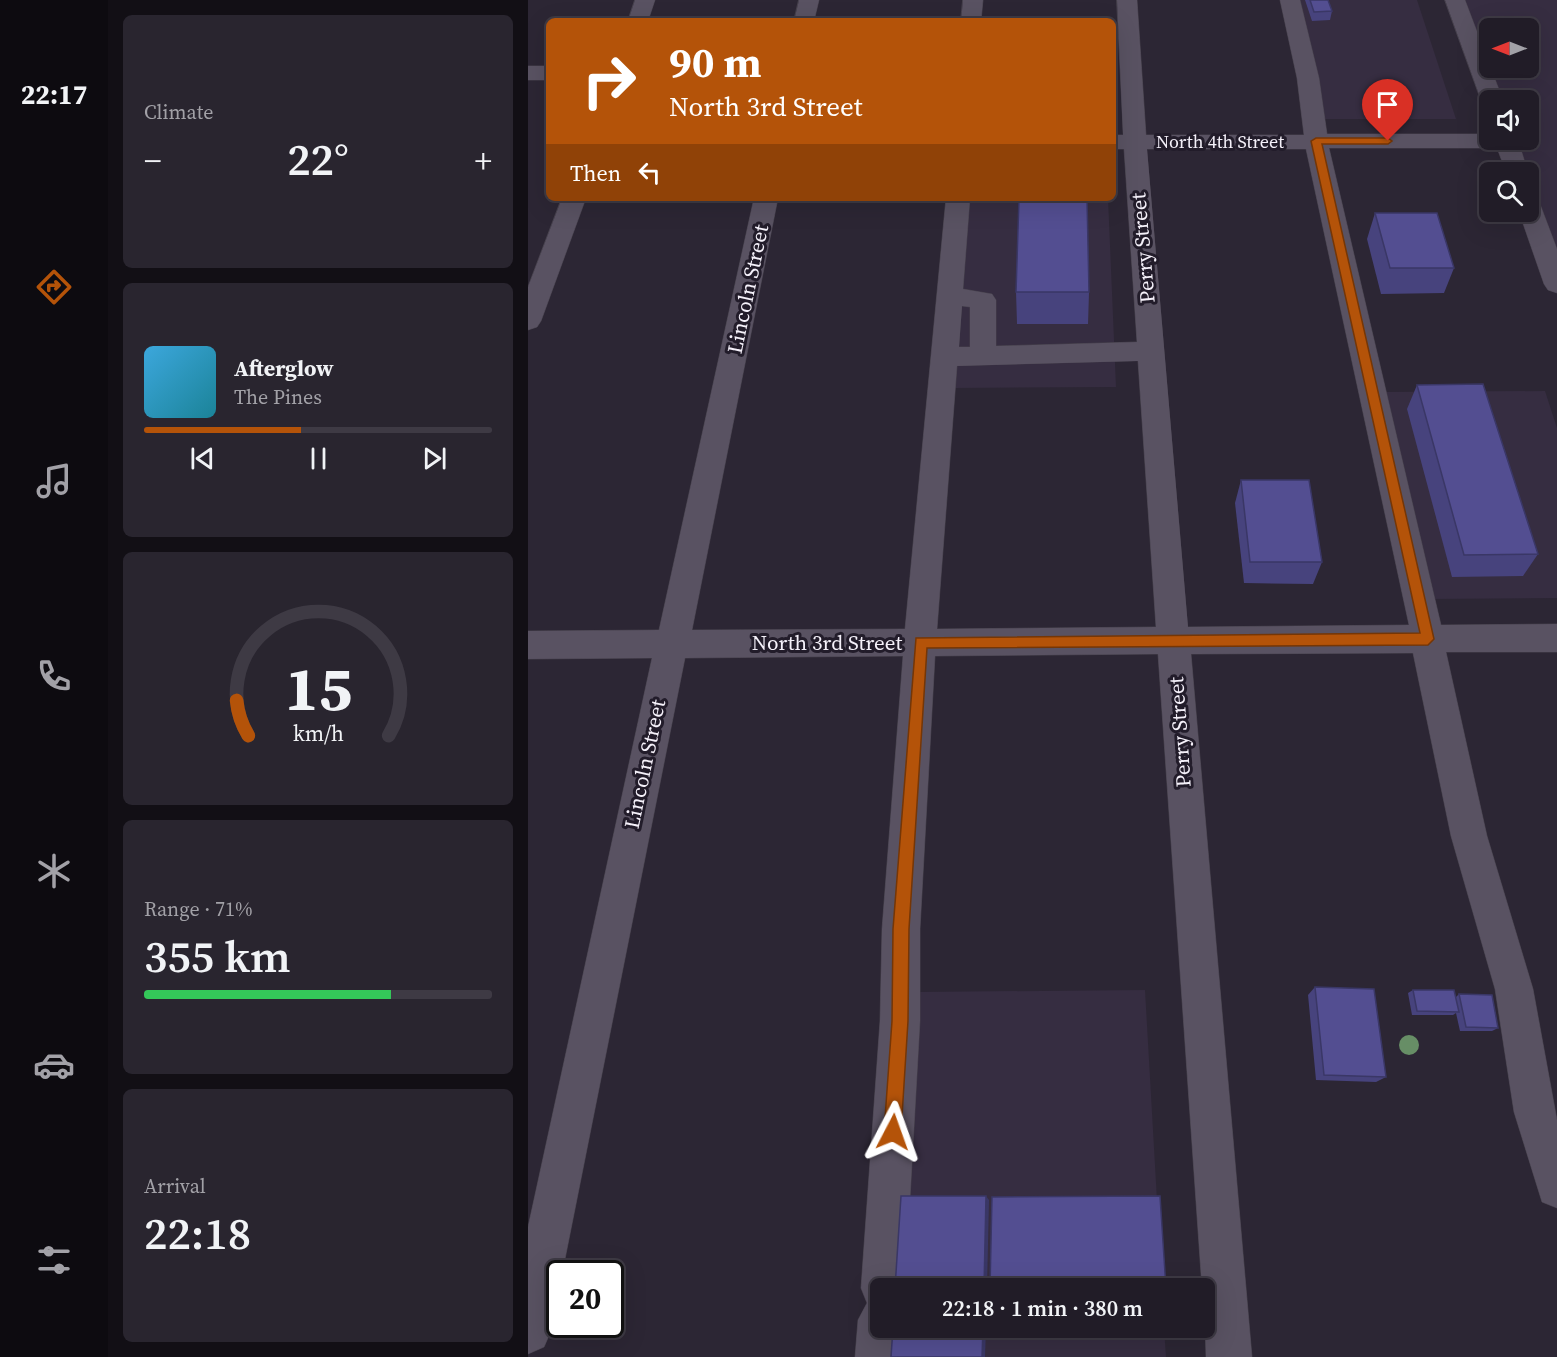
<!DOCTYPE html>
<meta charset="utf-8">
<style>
:root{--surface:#211c27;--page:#29252f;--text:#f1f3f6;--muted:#a2a1a7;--line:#3e3a44;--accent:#b45309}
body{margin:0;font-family:"Source Serif 4",serif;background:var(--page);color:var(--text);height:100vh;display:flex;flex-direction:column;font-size:22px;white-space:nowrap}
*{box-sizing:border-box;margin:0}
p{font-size:20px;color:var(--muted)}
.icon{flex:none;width:33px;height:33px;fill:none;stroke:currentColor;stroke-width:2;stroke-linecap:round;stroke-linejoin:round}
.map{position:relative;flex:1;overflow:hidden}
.sheet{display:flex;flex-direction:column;gap:15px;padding:15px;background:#120f15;width:420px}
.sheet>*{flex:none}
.guide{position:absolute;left:18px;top:18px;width:570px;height:183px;border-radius:9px;box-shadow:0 6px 24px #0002,0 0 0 2px var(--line);background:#b45309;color:#fff;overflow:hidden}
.needle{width:39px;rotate:270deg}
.buttons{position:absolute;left:951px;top:18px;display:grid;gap:12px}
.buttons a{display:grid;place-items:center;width:60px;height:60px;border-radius:9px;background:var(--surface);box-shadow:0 6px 24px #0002,0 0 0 2px var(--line);font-size:30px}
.speed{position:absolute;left:18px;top:1260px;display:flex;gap:12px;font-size:30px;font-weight:700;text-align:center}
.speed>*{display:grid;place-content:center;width:78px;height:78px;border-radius:50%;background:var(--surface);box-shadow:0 6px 24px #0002,0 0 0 2px var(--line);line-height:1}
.speed .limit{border:3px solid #111;border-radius:9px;background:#fff;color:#111}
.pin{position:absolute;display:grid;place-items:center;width:51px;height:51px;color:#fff;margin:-62px -26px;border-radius:50% 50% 50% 0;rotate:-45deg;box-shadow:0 0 6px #0007}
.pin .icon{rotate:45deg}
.me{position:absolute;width:66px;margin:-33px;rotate:4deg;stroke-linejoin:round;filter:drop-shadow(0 0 4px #0008)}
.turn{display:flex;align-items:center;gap:21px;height:126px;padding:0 24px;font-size:27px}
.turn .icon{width:78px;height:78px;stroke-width:2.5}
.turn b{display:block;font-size:42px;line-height:51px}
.then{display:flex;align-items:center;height:57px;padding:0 24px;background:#0003;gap:12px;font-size:22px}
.big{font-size:45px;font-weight:600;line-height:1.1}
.sheet .tile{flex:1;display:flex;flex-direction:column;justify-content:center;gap:9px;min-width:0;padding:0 21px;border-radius:9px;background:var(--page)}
.sheet .dial{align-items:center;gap:0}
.dial svg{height:156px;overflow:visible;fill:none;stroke:var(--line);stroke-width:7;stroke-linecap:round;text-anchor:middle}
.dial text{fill:var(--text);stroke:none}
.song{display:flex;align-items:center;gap:18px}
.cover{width:72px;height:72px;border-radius:9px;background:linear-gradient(135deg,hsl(200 70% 55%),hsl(190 70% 35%))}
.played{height:6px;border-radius:3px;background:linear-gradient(90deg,var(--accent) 45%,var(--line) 45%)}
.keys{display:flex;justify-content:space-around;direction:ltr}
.heat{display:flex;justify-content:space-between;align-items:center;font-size:33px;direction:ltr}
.charge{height:9px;border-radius:4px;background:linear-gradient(90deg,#34c759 71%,var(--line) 0)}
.trip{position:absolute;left:342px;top:1278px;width:345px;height:60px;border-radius:9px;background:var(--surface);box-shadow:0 6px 24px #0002,0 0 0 2px var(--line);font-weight:600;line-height:60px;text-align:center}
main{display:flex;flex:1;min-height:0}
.dock{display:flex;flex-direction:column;width:108px;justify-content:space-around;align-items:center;background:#0d0b10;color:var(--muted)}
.dock .icon{width:42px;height:42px}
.dock .current{color:var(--accent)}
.dock b{font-size:27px;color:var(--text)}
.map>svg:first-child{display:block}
.built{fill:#362d41;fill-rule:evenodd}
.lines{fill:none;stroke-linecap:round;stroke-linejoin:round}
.minor-casing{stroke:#46414c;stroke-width:1}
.minor{fill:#595262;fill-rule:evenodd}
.tree{fill:#678e66}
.wall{fill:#47437d}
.shaded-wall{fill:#3a3766}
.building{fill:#534e91;stroke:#3a3766;stroke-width:1.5}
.route{fill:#b45309;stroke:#753606;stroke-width:1.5}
.labels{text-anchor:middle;stroke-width:6;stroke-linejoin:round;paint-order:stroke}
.far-street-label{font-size:18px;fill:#f5f1fa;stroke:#221c2a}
.street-label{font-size:21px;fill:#f5f1fa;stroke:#221c2a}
</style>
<main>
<nav class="dock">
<b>22:17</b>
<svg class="icon current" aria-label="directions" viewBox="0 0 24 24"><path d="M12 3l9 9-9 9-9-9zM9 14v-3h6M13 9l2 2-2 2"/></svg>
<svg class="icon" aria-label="music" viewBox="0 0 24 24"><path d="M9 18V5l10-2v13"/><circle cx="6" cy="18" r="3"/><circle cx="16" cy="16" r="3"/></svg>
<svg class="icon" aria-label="phone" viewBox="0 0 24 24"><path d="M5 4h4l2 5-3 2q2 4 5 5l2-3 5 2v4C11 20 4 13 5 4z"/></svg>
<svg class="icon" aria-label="climate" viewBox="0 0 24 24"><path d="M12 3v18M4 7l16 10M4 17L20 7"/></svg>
<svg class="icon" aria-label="car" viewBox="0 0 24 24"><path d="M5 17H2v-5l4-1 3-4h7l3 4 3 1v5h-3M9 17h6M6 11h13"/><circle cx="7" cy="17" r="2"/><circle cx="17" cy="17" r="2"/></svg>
<svg class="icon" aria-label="filters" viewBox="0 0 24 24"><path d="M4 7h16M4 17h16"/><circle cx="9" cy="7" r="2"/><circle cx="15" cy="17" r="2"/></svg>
</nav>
<section class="sheet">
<div class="tile"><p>Climate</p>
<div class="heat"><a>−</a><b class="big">22°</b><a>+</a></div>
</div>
<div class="tile">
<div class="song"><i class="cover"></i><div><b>Afterglow</b><p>The Pines</p></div></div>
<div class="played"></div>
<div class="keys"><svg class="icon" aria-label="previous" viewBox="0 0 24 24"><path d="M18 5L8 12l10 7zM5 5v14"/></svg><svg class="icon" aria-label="pause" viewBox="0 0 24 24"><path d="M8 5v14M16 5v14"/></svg><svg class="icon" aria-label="next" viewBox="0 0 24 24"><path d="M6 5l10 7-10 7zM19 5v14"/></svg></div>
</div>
<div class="tile dial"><svg viewBox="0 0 100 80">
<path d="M14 69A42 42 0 1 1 86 69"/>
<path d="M14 69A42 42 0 0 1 8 51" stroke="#b45309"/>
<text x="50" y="56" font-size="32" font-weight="700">15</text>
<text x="50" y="72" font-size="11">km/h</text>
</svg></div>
<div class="tile"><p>Range · 71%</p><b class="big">355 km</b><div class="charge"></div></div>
<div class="tile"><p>Arrival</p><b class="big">22:18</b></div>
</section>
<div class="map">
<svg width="1029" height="1357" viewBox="0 0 1029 1357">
<rect width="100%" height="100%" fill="#2c2634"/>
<g class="built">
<polygon points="768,0 889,0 928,119 794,119"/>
<path d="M936,0H1029V250L988,140H1000V100H974ZM962,28H1000V68H962Z"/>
<polygon points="438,198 580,198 588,387 426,388"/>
<polygon points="1017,391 1029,428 1029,598 900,599 855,392"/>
<polygon points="617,990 634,1288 375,1288 390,992"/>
<polygon points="373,1328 636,1328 638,1357 371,1357"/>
</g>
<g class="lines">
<defs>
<g id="minor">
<polygon points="107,0 127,0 120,21 100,21"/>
<polygon points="271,0 291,0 286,21 266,21"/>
<polygon points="435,0 455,0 453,21 433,21"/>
<path d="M589,0H609L618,135H776L769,78L752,0H772L791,78L799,134H962V140H990L1000,172H978L969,148H801L913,625L1029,624V652H918L959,836L1005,989L1029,1120V1208L1014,1202L986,1112L967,989L923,836L885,653L663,654L724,1357H678L676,1288H674L630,654L407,656L392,929V1021L377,1288H352V1328H374L373,1357H327L330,1320L339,1303L333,1288L352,1021L354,929L375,656L157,658L34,1274H32L23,1331L16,1347L0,1354V1227L124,658L0,659V631L131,630L226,198H250L164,630L377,629L418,198H442L435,289L464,294L468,300V346L609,342L596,149H585V135H595ZM619,149H778L881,625L660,627ZM434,306L442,307V347H431ZM610,361L628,627L409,629L429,366Z"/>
<polygon points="917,0 937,0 975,100 962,100 962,106 953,100"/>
<rect x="0" y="66" width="21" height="14"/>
<polygon points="1000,196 1009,199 1012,204 1029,249 1029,293 1020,290 1016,284 991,212 1000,212"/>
<polygon points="34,198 58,198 13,321 9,327 0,330 0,287"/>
</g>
</defs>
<use href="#minor" class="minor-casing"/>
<use href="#minor" class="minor"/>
</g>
<circle class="tree" cx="881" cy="1045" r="10"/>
<g class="wall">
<polygon points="777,0 800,0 804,11 802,20 784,21"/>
<polygon points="847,213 926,268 916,293 853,294 839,239"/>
<polygon points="488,292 561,292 560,324 489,324"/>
<polygon points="889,385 1010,554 995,576 924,577 879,409"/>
<polygon points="713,480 794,562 785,584 716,583 707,503"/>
<polygon points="787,987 858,1077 848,1082 788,1080 780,995"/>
<polygon points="885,990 928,997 931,994 970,1028 964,1031 932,1031 928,1013 925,1015 884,1015 880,993"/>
</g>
<g class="shaded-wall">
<polygon points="458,1196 461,1200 459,1288 456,1288"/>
<polygon points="455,1328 458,1328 457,1357 454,1357"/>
</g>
<g class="building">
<polygon points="782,0 800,0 804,11 786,12"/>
<polygon points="491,198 559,198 561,292 488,292"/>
<polygon points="847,213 909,213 926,268 862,268"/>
<polygon points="955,384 1010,554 936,555 889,385"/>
<polygon points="713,480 781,480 794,562 722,562"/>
<polygon points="787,987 846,989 858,1077 796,1075"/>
<polygon points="885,990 926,990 931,1012 889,1011"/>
<polygon points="931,994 964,995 970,1028 938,1027"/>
<polygon points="373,1196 458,1196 456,1288 367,1288"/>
<polygon points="632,1196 638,1288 462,1288 464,1197"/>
<polygon points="365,1328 455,1328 454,1357 363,1357"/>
</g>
<polygon class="route" points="788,138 860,138 864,141 860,144 794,144 906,639 900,645 399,648 381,929 380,1021 373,1132 371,1138 365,1141 359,1138 356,1132 364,1021 365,929 388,638 892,633 783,141"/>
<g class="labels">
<g class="far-street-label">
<text x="692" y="148">North 4th Street</text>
</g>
<g class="street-label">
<text transform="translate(615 248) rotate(-95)" y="7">Perry Street</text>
<text transform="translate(220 289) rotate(-78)" y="7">Lincoln Street</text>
<text x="299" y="650">North 3rd Street</text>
<text transform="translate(652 732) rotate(-94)" y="7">Perry Street</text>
<text transform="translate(117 764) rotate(-78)" y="7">Lincoln Street</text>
</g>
</g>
</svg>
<div class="buttons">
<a><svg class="needle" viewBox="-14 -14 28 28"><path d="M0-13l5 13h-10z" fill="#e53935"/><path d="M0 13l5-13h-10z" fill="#a2a1a7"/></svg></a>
<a><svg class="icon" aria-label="sound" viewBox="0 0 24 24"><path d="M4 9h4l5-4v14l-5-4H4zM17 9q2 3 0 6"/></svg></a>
<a><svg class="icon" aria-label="search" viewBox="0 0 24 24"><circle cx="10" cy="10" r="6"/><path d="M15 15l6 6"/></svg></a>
</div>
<div class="speed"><div class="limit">20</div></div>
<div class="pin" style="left:860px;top:141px;background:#d93025"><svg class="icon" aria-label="arrive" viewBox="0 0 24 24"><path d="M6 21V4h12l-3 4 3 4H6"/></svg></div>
<svg class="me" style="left:365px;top:1132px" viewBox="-20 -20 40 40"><path d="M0-17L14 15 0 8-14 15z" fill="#b45309" stroke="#fff" stroke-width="4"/></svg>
<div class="trip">22:18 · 1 min · 380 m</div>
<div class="guide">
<div class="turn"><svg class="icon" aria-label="right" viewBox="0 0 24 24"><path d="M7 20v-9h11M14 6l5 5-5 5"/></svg><div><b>90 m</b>North 3rd Street</div></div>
<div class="then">Then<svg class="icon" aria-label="left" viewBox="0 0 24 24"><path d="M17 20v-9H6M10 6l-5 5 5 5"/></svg></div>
</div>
</div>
</main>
